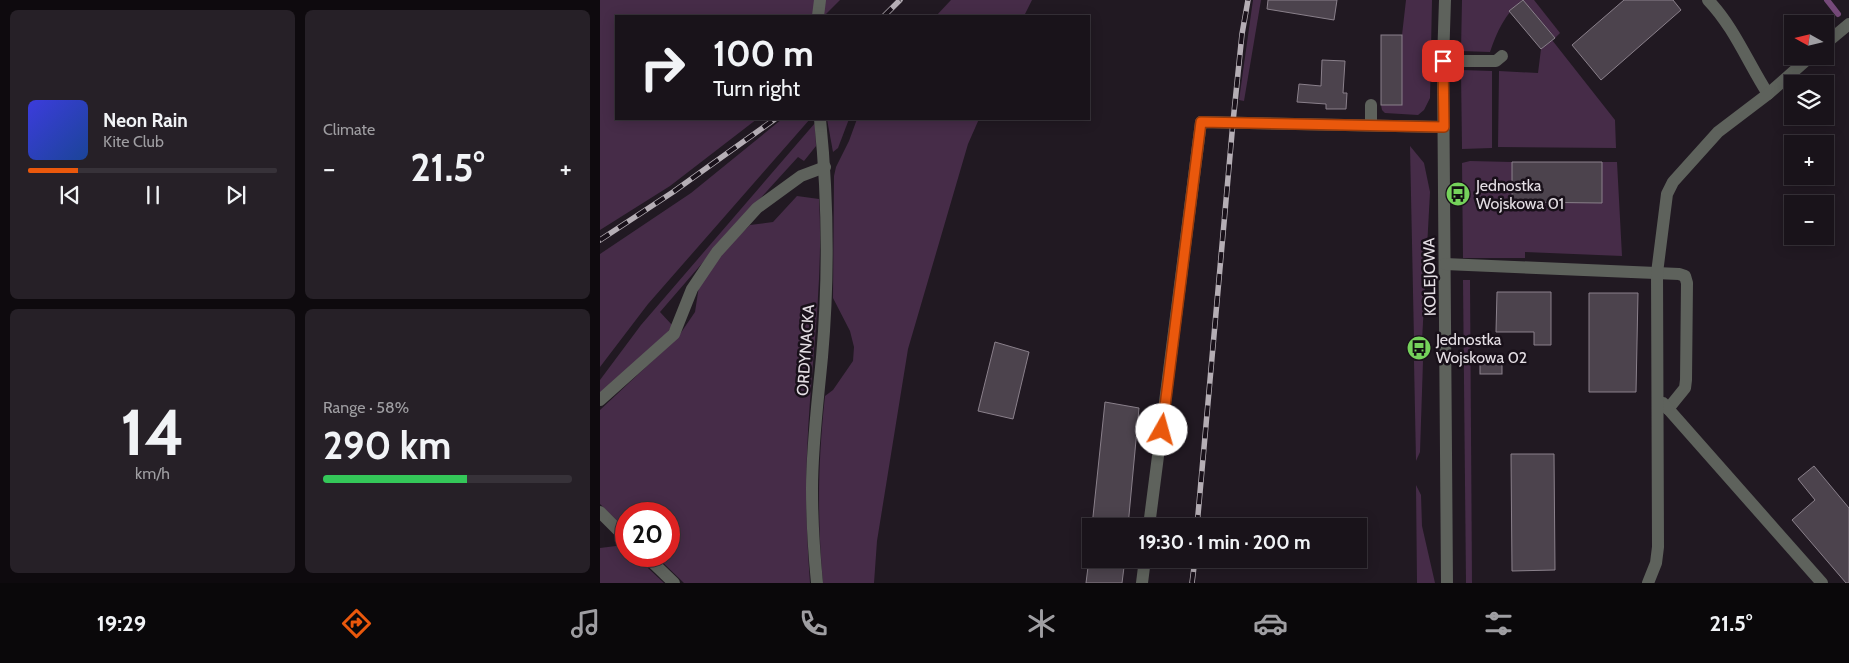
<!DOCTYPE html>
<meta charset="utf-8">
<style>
:root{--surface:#19131a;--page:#262027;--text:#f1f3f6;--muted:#9f9ea2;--line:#373239;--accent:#ea580c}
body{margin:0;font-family:Cabin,sans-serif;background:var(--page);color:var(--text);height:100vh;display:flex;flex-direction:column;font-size:19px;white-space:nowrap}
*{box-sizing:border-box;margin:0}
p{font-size:16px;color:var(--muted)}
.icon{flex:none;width:28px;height:28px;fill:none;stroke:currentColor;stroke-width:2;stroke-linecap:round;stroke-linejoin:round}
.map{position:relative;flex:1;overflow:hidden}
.details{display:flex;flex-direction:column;gap:10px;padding:10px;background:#0e0a0e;width:600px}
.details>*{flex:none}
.top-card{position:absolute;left:15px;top:15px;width:475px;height:105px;border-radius:0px;box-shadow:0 2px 12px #0003,0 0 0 1px var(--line);background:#19131a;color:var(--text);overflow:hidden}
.needle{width:32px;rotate:278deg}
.fabs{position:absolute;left:1184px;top:15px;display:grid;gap:10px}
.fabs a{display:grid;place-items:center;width:50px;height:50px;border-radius:0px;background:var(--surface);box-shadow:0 2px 12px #0003,0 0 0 1px var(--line);font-size:25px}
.speed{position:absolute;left:15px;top:502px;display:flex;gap:10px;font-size:25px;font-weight:700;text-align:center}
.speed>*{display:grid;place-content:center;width:65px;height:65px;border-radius:50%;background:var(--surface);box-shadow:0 2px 12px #0003,0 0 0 1px var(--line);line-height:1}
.speed .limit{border:8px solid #d22;background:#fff;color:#111}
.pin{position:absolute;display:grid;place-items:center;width:42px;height:42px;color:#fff;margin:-21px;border-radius:10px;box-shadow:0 2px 8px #0006}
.me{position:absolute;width:55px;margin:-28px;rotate:7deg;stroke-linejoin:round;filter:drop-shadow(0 0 4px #0008)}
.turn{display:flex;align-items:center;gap:18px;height:105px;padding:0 15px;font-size:22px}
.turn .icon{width:65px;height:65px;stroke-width:2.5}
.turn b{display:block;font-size:35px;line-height:42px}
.big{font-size:38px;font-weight:700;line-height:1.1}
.details .tile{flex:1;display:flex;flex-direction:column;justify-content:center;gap:8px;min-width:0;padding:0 18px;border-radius:8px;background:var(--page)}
.details .dial{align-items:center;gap:0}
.dial b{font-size:65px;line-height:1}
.song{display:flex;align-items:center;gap:15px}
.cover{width:60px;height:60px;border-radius:8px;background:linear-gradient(135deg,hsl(240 70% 55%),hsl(220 70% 35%))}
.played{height:5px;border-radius:2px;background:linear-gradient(90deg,var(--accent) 20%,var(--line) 20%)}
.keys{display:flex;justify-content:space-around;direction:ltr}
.heat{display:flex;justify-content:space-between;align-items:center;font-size:28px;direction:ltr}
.charge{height:8px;border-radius:4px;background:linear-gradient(90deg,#34c759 58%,var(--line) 0)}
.details .tiles{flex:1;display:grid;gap:10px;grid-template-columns:repeat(2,1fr)}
.trip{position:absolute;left:482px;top:518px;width:285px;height:50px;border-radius:0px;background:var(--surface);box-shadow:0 2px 12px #0003,0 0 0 1px var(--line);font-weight:700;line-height:50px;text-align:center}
.tabs{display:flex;height:80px;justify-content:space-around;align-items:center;background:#0a080a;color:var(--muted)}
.tabs .icon{width:35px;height:35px}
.tabs .active{color:var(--accent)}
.tabs b{font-size:22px;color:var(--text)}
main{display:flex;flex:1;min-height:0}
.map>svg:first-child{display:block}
.green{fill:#462c48}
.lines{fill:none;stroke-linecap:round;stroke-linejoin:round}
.stream{stroke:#764a7a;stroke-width:6}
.building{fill:#4c434d;stroke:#8a808b}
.minor{stroke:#5e625c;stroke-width:12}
.rail-casing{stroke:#b5aeb5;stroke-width:5.5}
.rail{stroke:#181019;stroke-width:4;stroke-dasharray:11;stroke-linecap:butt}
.route-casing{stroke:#983908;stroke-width:12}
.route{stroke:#ea580c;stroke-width:9}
.labels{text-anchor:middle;stroke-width:5;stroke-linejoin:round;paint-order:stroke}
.poi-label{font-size:16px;fill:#e4dee4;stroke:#181019;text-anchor:start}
.street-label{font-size:16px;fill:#e4dee4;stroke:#181019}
</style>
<main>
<section class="details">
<div class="tiles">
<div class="tile">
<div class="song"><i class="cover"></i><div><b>Neon Rain</b><p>Kite Club</p></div></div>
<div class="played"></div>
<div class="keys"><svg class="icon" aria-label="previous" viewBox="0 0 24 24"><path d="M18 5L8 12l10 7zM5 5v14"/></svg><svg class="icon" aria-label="pause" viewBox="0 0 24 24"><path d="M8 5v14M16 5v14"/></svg><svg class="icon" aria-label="next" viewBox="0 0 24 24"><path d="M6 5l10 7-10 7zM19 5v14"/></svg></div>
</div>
<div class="tile"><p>Climate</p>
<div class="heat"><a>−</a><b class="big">21.5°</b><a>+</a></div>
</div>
<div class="tile dial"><b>14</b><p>km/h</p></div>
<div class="tile"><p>Range · 58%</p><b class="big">290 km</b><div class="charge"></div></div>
</div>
</section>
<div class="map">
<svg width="1249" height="583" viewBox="0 0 1249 583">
<rect width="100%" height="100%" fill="#211922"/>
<g class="green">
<polygon points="0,0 240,0 224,16 16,16 16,119 157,119 70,186 0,230"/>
<polygon points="351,0 432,0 424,16 336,16"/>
<polygon points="653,0 661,0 644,101 639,100"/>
<polygon points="806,0 832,0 830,98 824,110 818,115 785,113 782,110 781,105 802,104 802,35"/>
<path d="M862,0H922C905,14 897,31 890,52L861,51Z"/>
<polygon points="923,0 934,0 960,33 955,38"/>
<polygon points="952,40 1015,120 1016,148 898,147 899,71 938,73 941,49"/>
<polygon points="861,70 892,71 892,148 862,149"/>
<polygon points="182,119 210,119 48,304 0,367 0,254 91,193"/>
<polygon points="227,119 249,119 238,148 233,152"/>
<path d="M257,119H379L368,144L308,349L277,541L274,583H223C217,518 218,461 225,396L233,390L253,361L254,347L250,331L233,298L234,176L236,167L249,141Z"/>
<polygon points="215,123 216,146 204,161 198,157 117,246 60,312 72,325 68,332 0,394 0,380 41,325"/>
<polygon points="810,146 824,163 830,192 822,341 814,340"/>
<polygon points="870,161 912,162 912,202 1002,203 1002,162 1017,162 1022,256 925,252 925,258 863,258 862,163"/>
<path d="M197,196L219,199C224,284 210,369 207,454C205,497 207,540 210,583H84L56,556H69V514H26V529L0,504V410L78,337L95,312L99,286L117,257L150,225L173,222Z"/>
<polygon points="863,280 870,280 872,583 866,583"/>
<polygon points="814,361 823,361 820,452 816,461"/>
<polygon points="816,485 821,495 822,526 835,583 817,583"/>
<polygon points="24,545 26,548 26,556 35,556 64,583 0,583 0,548"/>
</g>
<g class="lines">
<polyline class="stream" points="1227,0 1238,14"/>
</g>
<g class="building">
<polygon points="668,0 737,0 734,20 667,9"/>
<polygon points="923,0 955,38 941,49 909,11"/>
<polygon points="1024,0 1073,0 1081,10 1001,80 972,45"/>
<rect x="781" y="35" width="21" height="70"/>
<polygon points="722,60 745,61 743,93 747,93 746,109 726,109 726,104 697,102 699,84 721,86"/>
<polygon points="912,162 1002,162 1002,203 912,202"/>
<polygon points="897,292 951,292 951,345 934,345 934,332 896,332"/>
<polygon points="989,293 1038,293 1036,392 989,392"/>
<polygon points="395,342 429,352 413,419 378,411"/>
<rect x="880" y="355" width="22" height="19"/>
<polygon points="505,402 539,408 528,526 492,526"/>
<polygon points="911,454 954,454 955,570 912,571"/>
<polygon points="1214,466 1249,508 1249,583 1246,583 1192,520 1215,500 1198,479"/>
<polygon points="489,559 525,559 522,583 486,583"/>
</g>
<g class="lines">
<g class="minor">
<polyline points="845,0 843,61 847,583"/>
<path d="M1108,0C1134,27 1148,63 1168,94"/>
<polyline points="218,16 220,0"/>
<polyline points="1225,44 1249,24"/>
<polyline points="843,61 896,61 902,56"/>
<polyline points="771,105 771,125"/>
<polyline points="845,264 1079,274 1085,276 1087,283 1086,380 1085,388 1068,409"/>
<polyline points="0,400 74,334 92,289 117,252 157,208 201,176 225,167"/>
<polyline points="1063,403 1222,583"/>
<polyline points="0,512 26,538"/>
<polyline points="549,526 601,122 844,127"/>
<polyline points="46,556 74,583"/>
<path d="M217,583C214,552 212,520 212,489C212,445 218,400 222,357C229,278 228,198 220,119"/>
<polyline points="542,583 545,559"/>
<polyline points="1048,583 1056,563 1058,547 1057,273 1067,194 1073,182 1118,132 1168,94 1211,56"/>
</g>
<defs>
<g id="rail">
<polyline points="284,16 300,0"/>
<polyline points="0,240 73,192 175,119"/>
<polyline points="597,526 633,122 642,34 648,0"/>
<polyline points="592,583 595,559"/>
</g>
</defs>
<use href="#rail" class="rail-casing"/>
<use href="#rail" class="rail"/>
</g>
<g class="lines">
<defs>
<polyline id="route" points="562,430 601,122 844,127 843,61"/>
</defs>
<use href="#route" class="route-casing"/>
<use href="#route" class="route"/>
</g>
<defs>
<symbol id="bus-disc" viewBox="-11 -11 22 22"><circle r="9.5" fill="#75d25b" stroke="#181019"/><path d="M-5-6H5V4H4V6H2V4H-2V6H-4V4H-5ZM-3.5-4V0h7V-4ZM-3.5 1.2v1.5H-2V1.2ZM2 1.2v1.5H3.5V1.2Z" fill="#111"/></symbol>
</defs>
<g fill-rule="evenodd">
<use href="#bus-disc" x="844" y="180" width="28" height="28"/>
<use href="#bus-disc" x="805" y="334" width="28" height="28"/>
</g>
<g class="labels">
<g class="poi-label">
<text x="876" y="191">Jednostka<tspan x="876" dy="18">Wojskowa 01</tspan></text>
<text x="836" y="345">Jednostka<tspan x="836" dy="18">Wojskowa 02</tspan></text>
</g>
<g class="street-label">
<text transform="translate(829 277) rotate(-91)" y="6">KOLEJOWA</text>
<text transform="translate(205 350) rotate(-86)" y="6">ORDYNACKA</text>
</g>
</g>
</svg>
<div class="fabs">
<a><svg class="needle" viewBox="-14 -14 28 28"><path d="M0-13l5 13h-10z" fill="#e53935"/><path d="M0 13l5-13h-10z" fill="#9f9ea2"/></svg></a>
<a><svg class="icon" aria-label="layers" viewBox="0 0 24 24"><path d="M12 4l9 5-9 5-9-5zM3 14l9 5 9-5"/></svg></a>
<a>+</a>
<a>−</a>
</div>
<div class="speed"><div class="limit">20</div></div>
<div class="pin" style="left:843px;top:61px;background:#d93025"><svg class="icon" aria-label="arrive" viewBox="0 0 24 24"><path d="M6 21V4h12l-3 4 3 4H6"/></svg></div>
<svg class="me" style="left:562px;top:430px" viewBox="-20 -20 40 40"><circle r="19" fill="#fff"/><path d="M0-13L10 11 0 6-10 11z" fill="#ea580c"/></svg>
<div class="trip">19:30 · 1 min · 200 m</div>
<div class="top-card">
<div class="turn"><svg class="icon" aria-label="right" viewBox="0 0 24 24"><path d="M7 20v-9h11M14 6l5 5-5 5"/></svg><div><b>100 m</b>Turn right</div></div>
</div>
</div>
</main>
<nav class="tabs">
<b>19:29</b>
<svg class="icon active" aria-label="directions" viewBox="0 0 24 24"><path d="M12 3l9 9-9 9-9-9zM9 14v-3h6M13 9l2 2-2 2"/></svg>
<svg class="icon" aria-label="music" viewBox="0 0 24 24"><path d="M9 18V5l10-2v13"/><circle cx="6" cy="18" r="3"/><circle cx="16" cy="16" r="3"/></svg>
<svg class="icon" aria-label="phone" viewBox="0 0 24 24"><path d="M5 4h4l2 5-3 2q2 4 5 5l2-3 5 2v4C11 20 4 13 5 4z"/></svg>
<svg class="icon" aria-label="climate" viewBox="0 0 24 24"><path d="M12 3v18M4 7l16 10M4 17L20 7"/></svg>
<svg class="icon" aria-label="car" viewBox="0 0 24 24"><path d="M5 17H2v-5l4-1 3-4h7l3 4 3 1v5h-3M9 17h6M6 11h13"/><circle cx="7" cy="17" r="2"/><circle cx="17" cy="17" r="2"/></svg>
<svg class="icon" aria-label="filters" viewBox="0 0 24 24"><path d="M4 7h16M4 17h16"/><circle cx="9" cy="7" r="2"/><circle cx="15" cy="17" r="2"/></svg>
<b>21.5°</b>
</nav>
